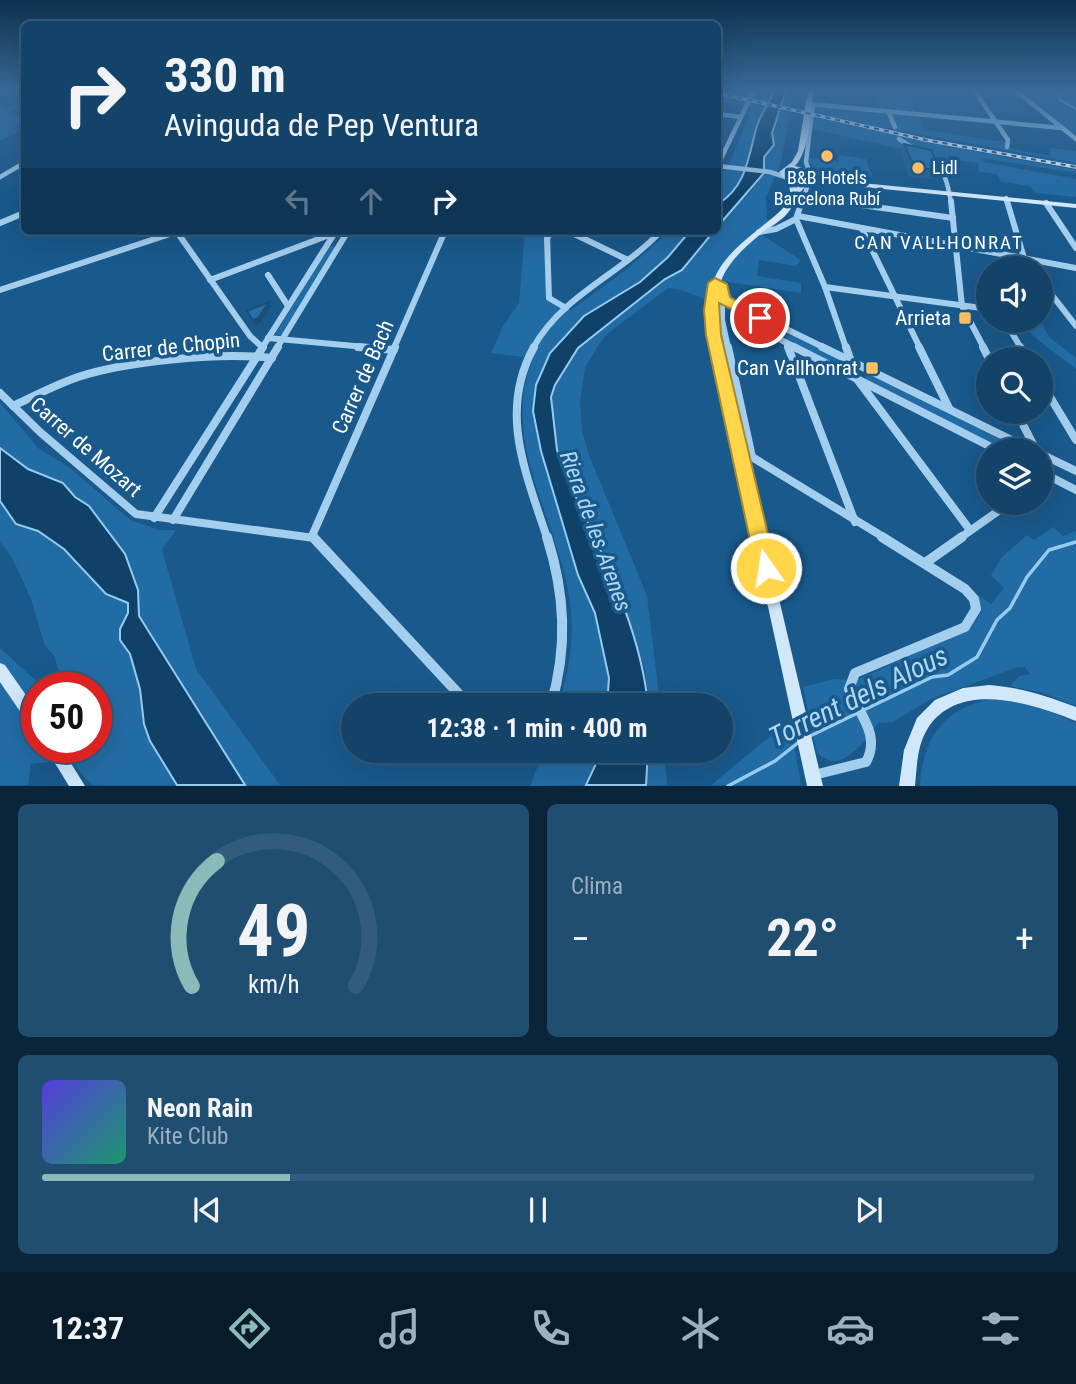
<!DOCTYPE html>
<html lang="es">
<meta charset="utf-8">
<style>
:root{--surface:#134369;--page:#204e71;--text:#f1f3f6;--muted:#9db0c0;--line:#325c7d;--accent:#8bbbb9}
body{margin:0;font-family:"Roboto Condensed",sans-serif;background:var(--page);color:var(--text);height:100vh;display:flex;flex-direction:column;font-size:26px;white-space:nowrap}
*{box-sizing:border-box;margin:0}
p{font-size:23px;color:var(--muted)}
.icon{flex:none;width:38px;height:38px;fill:none;stroke:currentColor;stroke-width:2;stroke-linecap:round;stroke-linejoin:round}
.map{position:relative;height:786px;overflow:hidden}
.panel{display:flex;flex-direction:column;gap:18px;padding:18px;background:#0a253a;flex:1}
.panel>*{flex:none}
.top-card{position:absolute;left:21px;top:21px;width:700px;height:214px;border-radius:10px;box-shadow:0 7px 28px #0002,0 0 0 2px var(--line);background:#134369;color:var(--text);overflow:hidden}
.buttons{position:absolute;left:976px;top:256px;display:grid;gap:14px}
.buttons a{display:grid;place-items:center;width:77px;height:77px;border-radius:50%;background:var(--surface);box-shadow:0 7px 28px #0002,0 0 0 2px var(--line);font-size:35px}
.speed{position:absolute;left:21px;top:672px;display:flex;gap:14px;font-size:35px;font-weight:700;text-align:center}
.speed>*{display:grid;place-content:center;width:91px;height:91px;border-radius:50%;background:var(--surface);box-shadow:0 7px 28px #0002,0 0 0 2px var(--line);line-height:1}
.speed .limit{border:10px solid #d22;background:#fff;color:#111}
.pin{position:absolute;display:grid;place-items:center;width:60px;height:60px;color:#fff;margin:-30px;border:4px solid #fff;border-radius:50%;box-shadow:0 2px 7px #0007}
.me{position:absolute;width:77px;margin:-38px;rotate:347deg;stroke-linejoin:round;filter:drop-shadow(0 0 5px #0008)}
.turn{display:flex;align-items:center;gap:24px;height:147px;padding:0 28px;font-size:32px}
.turn .icon{width:91px;height:91px;stroke-width:2.5}
.turn b{display:block;font-size:49px;line-height:60px}
.lanes{display:flex;align-items:center;height:66px;padding:0 28px;background:#0003;justify-content:center;gap:35px;direction:ltr}
.lanes .off{opacity:.35}
.big{font-size:52px;font-weight:700;line-height:1.1}
.panel .widget{flex:1;display:flex;flex-direction:column;justify-content:center;gap:10px;min-width:0;padding:0 24px;border-radius:10px;background:var(--page)}
.panel .dial{align-items:center;gap:0}
.dial svg{height:182px;overflow:visible;fill:none;stroke:var(--line);stroke-width:7;stroke-linecap:round;text-anchor:middle}
.dial text{fill:var(--text);stroke:none}
.song{display:flex;align-items:center;gap:21px}
.cover{width:84px;height:84px;border-radius:10px;background:linear-gradient(135deg,hsl(250 70% 55%),hsl(160 70% 35%))}
.played{height:7px;border-radius:4px;background:linear-gradient(90deg,var(--accent) 25%,var(--line) 25%)}
.keys{display:flex;justify-content:space-around;direction:ltr}
.heat{display:flex;justify-content:space-between;align-items:center;font-size:38px;direction:ltr}
.panel .tiles{flex:1;display:grid;gap:18px;grid-template-columns:1fr 1fr}
.widget:last-child{grid-column:span 2}
.trip{position:absolute;left:341px;top:693px;width:392px;height:70px;border-radius:35px;background:var(--surface);box-shadow:0 7px 28px #0002,0 0 0 2px var(--line);font-weight:700;line-height:70px;text-align:center}
.tab-bar{display:flex;height:112px;justify-content:space-around;align-items:center;background:#081b2a;color:var(--muted)}
.tab-bar .icon{width:49px;height:49px}
.tab-bar .current{color:var(--accent)}
.tab-bar b{font-size:32px;color:var(--text)}
.map>svg:first-child{display:block}
.green{fill:#226ca5}
.water{fill:#104169;stroke:#96cbf0;stroke-width:2}
.lines{fill:none;stroke-linecap:round;stroke-linejoin:round}
.stream-far1{stroke:#96cbf0;stroke-width:2}
.stream{stroke:#96cbf0;stroke-width:3.5}
.street-tunnel{stroke:#3c729d;stroke-width:4.5;stroke-dasharray:4.5 2.5;stroke-linecap:butt}
.street-far3{stroke:#a4ceee;stroke-width:4.5}
.street-far2{stroke:#a4ceee;stroke-width:6}
.street-far1{stroke:#a4ceee;stroke-width:8}
.street{stroke:#a4ceee;stroke-width:10}
.secondary{fill:#d1e7fa;fill-rule:evenodd}
.rail-casing{stroke:#fff;stroke-width:3.5}
.rail{stroke:#19598c;stroke-width:2;stroke-dasharray:5;stroke-linecap:butt}
.wall{fill:#226192}
.shaded-wall{fill:#1b4f77}
.building{fill:#2771aa;stroke:#1b4f77;stroke-width:2}
.route{fill:#ffd54a;stroke:#a68a30;stroke-width:2}
.poi-dot{fill:#ffbe61;stroke:#19598c;stroke-width:2.5}
.labels{text-anchor:middle;stroke-width:7;stroke-linejoin:round;paint-order:stroke}
.far-poi-label{font-size:18px;fill:#fff;stroke:#19598c;text-anchor:start}
.far-neighbourhood-label{font-size:19px;letter-spacing:2px;fill:#fff;stroke:#19598c}
.poi-label{font-size:21px;fill:#fff;stroke:#19598c;text-anchor:end}
.street-label{font-size:21px;fill:#fff;stroke:#19598c}
.water-label{font-size:23px;font-style:italic;fill:#afd8f5;stroke:#19598c}
.near-water-label{font-size:28px;font-style:italic;fill:#afd8f5;stroke:#19598c}
</style>
<div class="map">
<svg width="1076" height="786" viewBox="0 0 1076 786">
<rect width="100%" height="100%" fill="#19598c"/>
<g class="green">
<path d="M718,90L755,95L757,90H774C770,103 761,113 757,126C748,157 747,186 718,204V178L729,164L752,109L718,101V96L739,101L741,97Z"/>
<path d="M786,90H795L781,162L766,197L767,219L777,224L762,235L801,260L796,266L759,260L757,276L801,283V293L722,281L717,304L681,290L668,288L607,334L599,344L585,368L580,401L582,431L589,455L647,596L660,705H648L645,669L623,606L557,450L551,398L555,385L578,348L665,279L682,270L714,231H718L719,224C736,205 767,184 764,157L771,149L772,133Z"/>
<polygon points="874,90 931,90 934,99 911,97 916,114 875,110 873,104 878,99"/>
<polygon points="1020,90 1076,90 1076,135"/>
<polygon points="0,105 16,108 9,113 15,117 24,115 24,122 11,129 21,130 0,141"/>
<polygon points="812,105 920,117 925,130 1004,142 1012,149 1050,156 1050,148 1076,151 1076,163 822,116 820,118 988,154 1076,170 1076,173 983,158 984,162 1076,179 1076,197 1035,193 1030,186 1001,182 997,174 979,172 978,163 931,156 808,128"/>
<path d="M839,155L866,159L872,177C849,174 817,178 805,157L838,162Z"/>
<path d="M525,231H552L549,298L571,310L627,269L669,231H690L668,257L640,282L584,316L550,353L536,385L533,411L541,451L578,575L595,613L609,678L607,705H558C571,667 576,629 568,590C554,513 499,436 534,358L491,353L503,326L519,303Z"/>
<polygon points="329,246 336,247 281,335 275,335"/>
<path d="M1020,320H1040L1049,337L1076,358V369C1057,353 1034,341 1020,320Z"/>
<polygon points="769,324 847,362 847,367 844,369 764,330 765,325"/>
<polygon points="869,374 873,375 1024,450 1001,450 866,381 865,377"/>
<polygon points="0,403 38,448 70,468 130,520 158,530 176,530 162,550 196,669 280,785 245,785 139,616 138,590 125,554 89,506 75,497 63,483 28,468 0,448"/>
<polygon points="0,501 16,524 38,531 64,549 106,594 128,603 128,613 120,629 120,640 130,653 140,689 144,724 150,741 177,785 92,785 69,760 31,764 28,785 0,785 0,648 44,688 37,688 37,747 96,747 96,688 64,688 54,655 45,646 31,599 12,557 0,542"/>
<path d="M1053,527L1063,536L1076,531V706L1043,693L1010,686L1019,676L1030,674L1025,667H1018L931,699L893,722L878,723C870,736 849,763 832,761C827,760 821,756 817,753L803,687L833,679L857,680L972,627L981,612L978,595L991,604L1004,588L991,575L1002,557L1027,535L1034,540Z"/>
<path d="M988,700C1019,699 1049,710 1076,723V785L920,786C922,740 943,709 988,700Z"/>
<polygon points="790,720 801,785 711,785"/>
<polygon points="544,751 602,751 586,785 530,786"/>
<polygon points="648,751 664,751 667,785 646,786"/>
</g>
<g class="water">
<path d="M774,90H786L772,133L774,145L764,157V173L718,226V204C747,186 748,157 757,126C761,113 770,103 774,90Z"/>
<path d="M690,231H714L682,270L665,279L578,348L555,385L551,397L557,450L563,468C596,544 640,622 648,705H607L609,678L595,613L578,575L541,451L533,411L536,385L550,353L584,316L640,282L668,257Z"/>
<polygon points="0,448 28,469 63,483 75,497 89,506 125,554 138,590 139,616 245,785 177,785 150,741 144,724 140,689 130,654 120,640 120,629 128,613 128,603 106,594 64,549 38,531 16,524 0,501"/>
<polygon points="602,751 648,751 646,785 586,785"/>
</g>
<g class="lines">
<polyline class="stream-far1" points="1057,90 1060,100 1076,109"/>
<g class="stream">
<polyline points="808,737 932,677 948,675 977,657 997,620 1010,608 1027,577 1049,550 1076,542"/>
<polyline points="728,786 775,761 799,742"/>
</g>
<polyline class="street-tunnel" points="895,127 899,139"/>
<g class="street-far3">
<polyline points="974,90 1008,140 1007,147"/>
<polyline points="1015,90 1076,139"/>
<polyline points="809,104 1062,128"/>
<polyline points="889,113 895,127"/>
<polyline points="718,114 741,117"/>
<polyline points="899,139 913,148"/>
<path d="M928,152C943,167 948,182 951,203"/>
<polyline points="718,165 754,90"/>
<polyline points="718,166 770,172 785,177"/>
<polyline points="808,168 806,162 813,104"/>
<polyline points="0,177 24,163"/>
<polyline points="805,197 845,203"/>
<polyline points="1006,198 1007,203"/>
<polyline points="802,203 809,181"/>
</g>
<g class="street-far2">
<polyline points="802,201 796,219 825,287 846,348"/>
<polyline points="833,201 953,218"/>
<polyline points="951,201 962,306 984,348"/>
<polyline points="1007,201 1024,258 1032,268"/>
<polyline points="1046,203 1076,248"/>
<polyline points="798,216 1076,268"/>
<polyline points="0,223 24,213"/>
<polyline points="862,229 920,348"/>
<polyline points="552,231 547,238 549,298 566,308"/>
<polyline points="568,231 628,260"/>
<polyline points="177,232 250,336 262,347"/>
<polyline points="759,232 776,229 796,219"/>
<polyline points="268,275 288,306"/>
<polyline points="210,280 332,234"/>
<polyline points="1041,281 1076,326"/>
<polyline points="715,283 722,287 722,320 728,348"/>
<polyline points="825,287 989,309"/>
<polyline points="0,290 179,231"/>
<polyline points="723,300 764,322"/>
<polyline points="1004,320 1021,348"/>
<polyline points="268,338 376,348"/>
<polyline points="787,344 789,348"/>
<polyline points="262,348 336,231"/>
<polyline points="277,348 348,231"/>
<polyline points="394,348 445,231"/>
<path d="M533,348C562,295 621,274 661,231"/>
<polyline points="797,348 765,332 761,328 762,323 774,323 825,348"/>
</g>
<g class="street-far1">
<polyline points="358,347 394,350"/>
<path d="M534,347C498,412 526,473 547,538"/>
<polyline points="728,347 752,457 885,538"/>
<polyline points="788,347 855,522"/>
<polyline points="794,347 997,450"/>
<polyline points="822,347 1032,450"/>
<polyline points="846,347 857,379 970,530"/>
<polyline points="919,347 949,408"/>
<polyline points="983,347 989,359"/>
<polyline points="1020,347 1027,359"/>
<polyline points="1041,382 1076,440"/>
<polyline points="0,393 40,432 136,514 314,538"/>
<path d="M13,406C34,396 55,385 78,377C127,361 221,352 272,358"/>
<polyline points="1016,411 1036,450"/>
<polyline points="1041,454 1076,471"/>
<polyline points="1041,472 1076,490"/>
<polyline points="154,518 263,347"/>
<polyline points="173,520 278,347"/>
<polyline points="312,536 395,347"/>
<polyline points="960,538 1011,502"/>
</g>
<g class="street">
<polyline points="313,537 469,705"/>
<path d="M547,537C565,594 568,647 551,705"/>
<polyline points="925,563 962,537"/>
<polyline points="517,751 527,751"/>
<path d="M814,775L866,762C881,735 859,714 849,689L855,673L965,627L976,609L974,599L965,589L882,537"/>
</g>
<g class="secondary">
<path d="M808,90H814C810,112 810,151 795,166L831,175L828,177L791,169L786,172L795,185L796,188L803,181L811,178L1076,204V208L812,182C798,189 796,205 785,216C779,222 770,227 763,232C723,265 712,282 717,335L823,786H807L709,335C704,280 718,261 760,228C772,218 783,211 791,197L789,185L779,172L792,162L798,151Z"/>
<polygon points="0,663 5,665 37,711 37,731 32,729 0,682"/>
<path d="M989,685C1023,688 1044,695 1076,707V721C1033,704 960,679 928,728C917,745 917,766 915,786H899L904,750L917,718L935,700L963,688Z"/>
<polygon points="45,747 61,747 85,786 69,786"/>
</g>
<defs>
<polyline id="rail" points="718,93 926,140 1076,167"/>
</defs>
<use href="#rail" class="rail-casing"/>
<use href="#rail" class="rail"/>
</g>
<polygon class="wall" points="904,144 941,170 936,179 910,177 900,153"/>
<polygon class="shaded-wall" points="269,302 271,307 260,323 256,325 253,320"/>
<g class="building">
<polygon points="904,144 931,150 941,170 915,168"/>
<polygon points="269,302 258,318 253,320 247,311"/>
</g>
<linearGradient id="sky" x2="0" y2="1"><stop stop-color="#0e314d"/><stop offset="0.45" stop-color="#386a99"/><stop offset="1" stop-color="#386a99" stop-opacity="0"/></linearGradient>
<rect width="1076" height="200" fill="url(#sky)"/>
<polygon class="route" points="715,278 727,284 730,297 767,318 765,321 755,321 719,303 721,335 776,568 773,575 766,577 759,575 756,568 706,335 704,310 708,283"/>
<g class="poi-dot">
<circle cx="827" cy="156" r="7"/>
<circle cx="918" cy="168" r="7"/>
<rect x="958" y="311" width="14" height="14" rx="3.5"/>
<rect x="865" y="361" width="14" height="14" rx="3.5"/>
</g>
<g class="labels">
<g class="far-poi-label">
<text x="932" y="174">Lidl</text>
<text x="827" y="184" text-anchor="middle">B&amp;B Hotels<tspan x="827" dy="21">Barcelona Rubí</tspan></text>
</g>
<g class="far-neighbourhood-label">
<text x="939" y="249">CAN VALLHONRAT</text>
</g>
<g class="poi-label">
<text x="951" y="325">Arrieta</text>
<text x="858" y="375">Can Vallhonrat</text>
</g>
<g class="street-label">
<text transform="translate(171 347) rotate(-6)" y="7">Carrer de Chopin</text>
<text transform="translate(363 377) rotate(-66)" y="7">Carrer de Bach</text>
<text transform="translate(86 447) rotate(41)" y="7">Carrer de Mozart</text>
</g>
<g class="water-label">
<text transform="translate(596 531) rotate(70)" y="8">Riera de les Arenes</text>
</g>
<g class="near-water-label">
<text transform="translate(858 696) rotate(-26)" y="10">Torrent dels Alous</text>
</g>
</g>
</svg>
<div class="buttons">
<a><svg class="icon" aria-label="sound" viewBox="0 0 24 24"><path d="M4 9h4l5-4v14l-5-4H4zM17 9q2 3 0 6"/></svg></a>
<a><svg class="icon" aria-label="search" viewBox="0 0 24 24"><circle cx="10" cy="10" r="6"/><path d="M15 15l6 6"/></svg></a>
<a><svg class="icon" aria-label="layers" viewBox="0 0 24 24"><path d="M12 4l9 5-9 5-9-5zM3 14l9 5 9-5"/></svg></a>
</div>
<div class="speed"><div class="limit">50</div></div>
<div class="pin" style="left:760px;top:318px;background:#d93025"><svg class="icon" aria-label="arrive" viewBox="0 0 24 24"><path d="M6 21V4h12l-3 4 3 4H6"/></svg></div>
<svg class="me" style="left:766px;top:568px" viewBox="-20 -20 40 40"><circle r="17" fill="#ffd54a" stroke="#fff" stroke-width="3"/><path d="M0-11L8 9 0 5-8 9z" fill="#fff"/></svg>
<div class="trip">12:38 · 1 min · 400 m</div>
<div class="top-card">
<div class="turn"><svg class="icon" aria-label="right" viewBox="0 0 24 24"><path d="M7 20v-9h11M14 6l5 5-5 5"/></svg><div><b>330 m</b>Avinguda de Pep Ventura</div></div>
<div class="lanes"><svg class="icon off" aria-label="left" viewBox="0 0 24 24"><path d="M17 20v-9H6M10 6l-5 5 5 5"/></svg><svg class="icon off" aria-label="ahead" viewBox="0 0 24 24"><path d="M12 20V5M6 11l6-6 6 6"/></svg><svg class="icon" aria-label="right" viewBox="0 0 24 24"><path d="M7 20v-9h11M14 6l5 5-5 5"/></svg></div>
</div>
</div>
<section class="panel">
<div class="tiles">
<div class="widget dial"><svg viewBox="0 0 100 80">
<path d="M14 69A42 42 0 1 1 86 69"/>
<path d="M14 69A42 42 0 0 1 25 14" stroke="#8bbbb9"/>
<text x="50" y="56" font-size="32" font-weight="700">49</text>
<text x="50" y="72" font-size="11">km/h</text>
</svg></div>
<div class="widget"><p>Clima</p>
<div class="heat"><a>−</a><b class="big">22°</b><a>+</a></div>
</div>
<div class="widget">
<div class="song"><i class="cover"></i><div><b>Neon Rain</b><p>Kite Club</p></div></div>
<div class="played"></div>
<div class="keys"><svg class="icon" aria-label="previous" viewBox="0 0 24 24"><path d="M18 5L8 12l10 7zM5 5v14"/></svg><svg class="icon" aria-label="pause" viewBox="0 0 24 24"><path d="M8 5v14M16 5v14"/></svg><svg class="icon" aria-label="next" viewBox="0 0 24 24"><path d="M6 5l10 7-10 7zM19 5v14"/></svg></div>
</div>
</div>
</section>
<nav class="tab-bar">
<b>12:37</b>
<svg class="icon current" aria-label="directions" viewBox="0 0 24 24"><path d="M12 3l9 9-9 9-9-9zM9 14v-3h6M13 9l2 2-2 2"/></svg>
<svg class="icon" aria-label="music" viewBox="0 0 24 24"><path d="M9 18V5l10-2v13"/><circle cx="6" cy="18" r="3"/><circle cx="16" cy="16" r="3"/></svg>
<svg class="icon" aria-label="phone" viewBox="0 0 24 24"><path d="M5 4h4l2 5-3 2q2 4 5 5l2-3 5 2v4C11 20 4 13 5 4z"/></svg>
<svg class="icon" aria-label="climate" viewBox="0 0 24 24"><path d="M12 3v18M4 7l16 10M4 17L20 7"/></svg>
<svg class="icon" aria-label="car" viewBox="0 0 24 24"><path d="M5 17H2v-5l4-1 3-4h7l3 4 3 1v5h-3M9 17h6M6 11h13"/><circle cx="7" cy="17" r="2"/><circle cx="17" cy="17" r="2"/></svg>
<svg class="icon" aria-label="filters" viewBox="0 0 24 24"><path d="M4 7h16M4 17h16"/><circle cx="9" cy="7" r="2"/><circle cx="15" cy="17" r="2"/></svg>
</nav>
